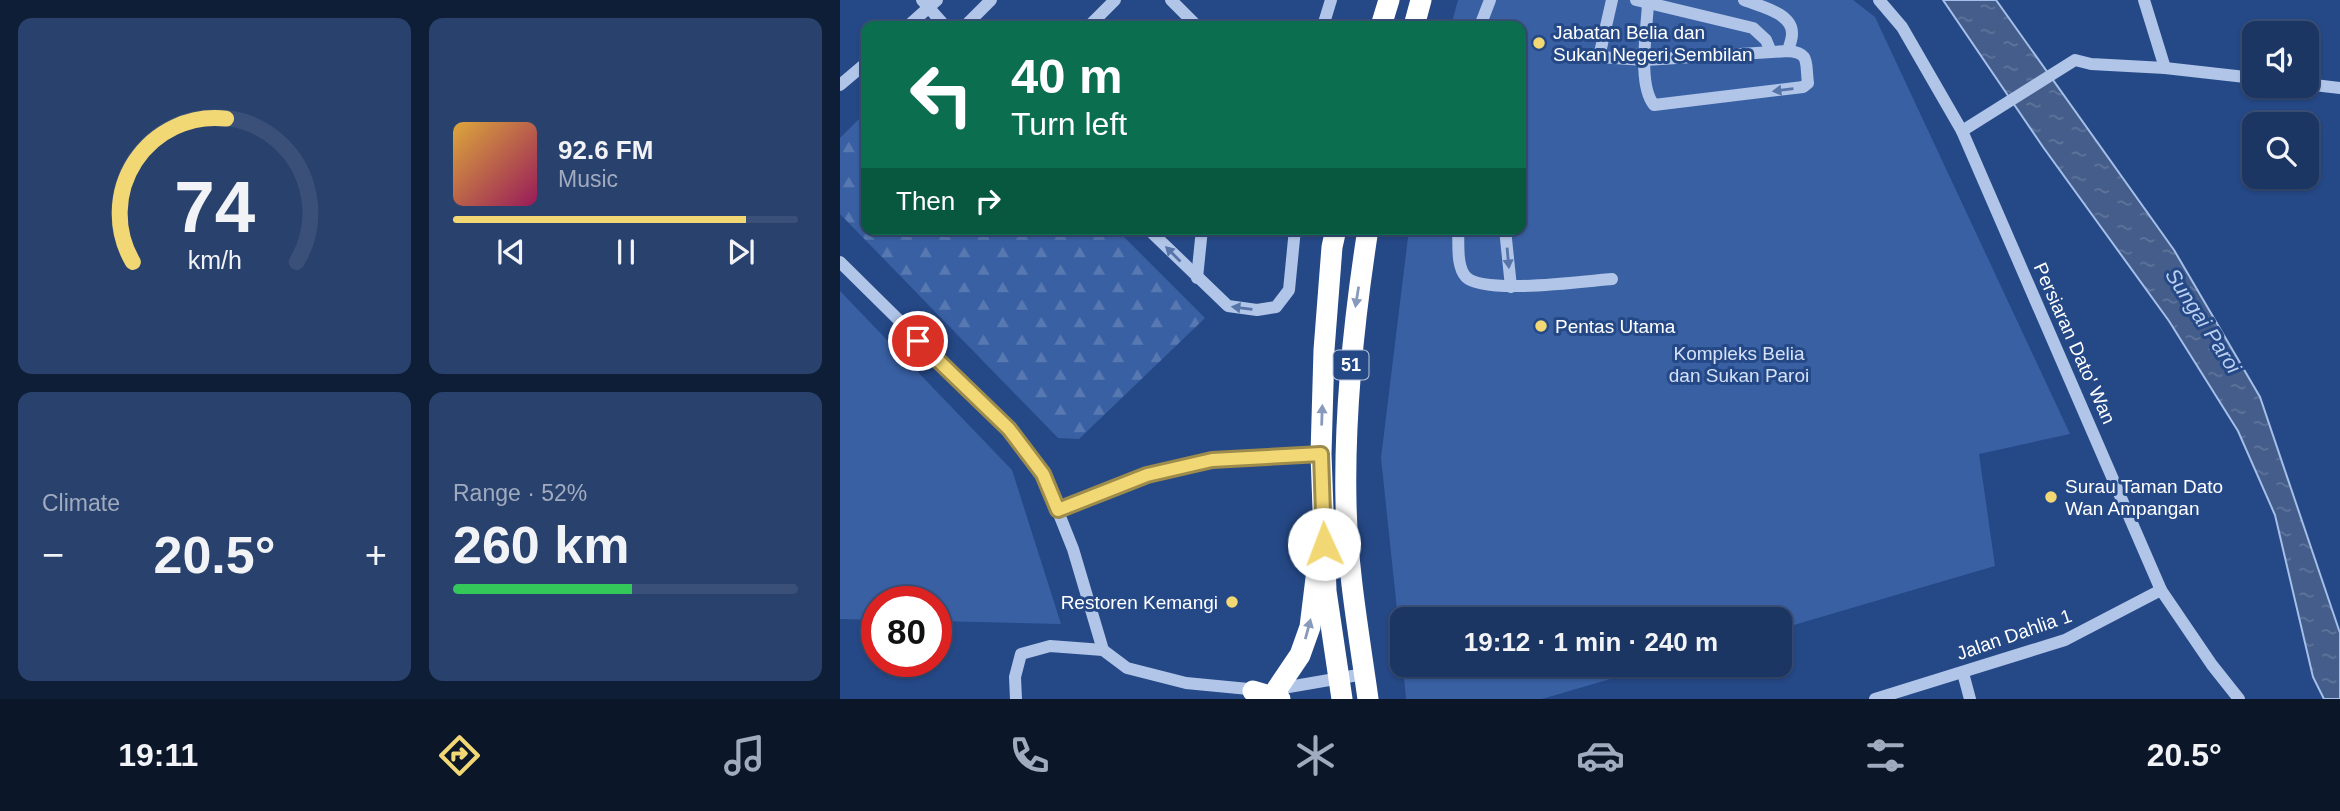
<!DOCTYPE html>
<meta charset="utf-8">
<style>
:root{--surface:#1c3664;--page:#29416d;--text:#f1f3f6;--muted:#a0abbf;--line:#3a5078;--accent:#f2d874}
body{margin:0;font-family:Arial,sans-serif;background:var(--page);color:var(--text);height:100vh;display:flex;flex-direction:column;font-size:26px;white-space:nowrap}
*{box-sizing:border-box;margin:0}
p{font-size:23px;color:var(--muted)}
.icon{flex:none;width:38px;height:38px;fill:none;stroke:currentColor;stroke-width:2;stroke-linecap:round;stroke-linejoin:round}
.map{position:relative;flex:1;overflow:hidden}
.details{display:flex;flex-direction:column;gap:18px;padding:18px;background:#0f1e37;width:840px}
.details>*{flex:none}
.top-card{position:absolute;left:21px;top:21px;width:665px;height:214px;border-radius:14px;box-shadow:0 2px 5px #0004,0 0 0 2px var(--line);background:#0b6e4f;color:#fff;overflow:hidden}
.buttons{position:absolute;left:1402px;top:21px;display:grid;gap:14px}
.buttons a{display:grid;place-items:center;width:77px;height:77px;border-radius:14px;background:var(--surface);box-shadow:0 2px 5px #0004,0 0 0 2px var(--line);font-size:35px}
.speed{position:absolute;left:21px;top:586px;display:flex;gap:14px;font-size:35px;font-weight:700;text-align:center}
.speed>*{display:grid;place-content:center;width:91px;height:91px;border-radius:50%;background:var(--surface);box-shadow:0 2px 5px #0004,0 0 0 2px var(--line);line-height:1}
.speed .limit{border:10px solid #d22;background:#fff;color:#111}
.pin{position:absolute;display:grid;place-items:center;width:60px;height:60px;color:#fff;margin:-30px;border:4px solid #fff;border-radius:50%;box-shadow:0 2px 7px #0007}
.me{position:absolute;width:77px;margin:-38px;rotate:358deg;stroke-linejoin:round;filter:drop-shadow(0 0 5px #0008)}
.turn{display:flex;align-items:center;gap:24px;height:147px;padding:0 35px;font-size:32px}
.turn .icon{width:91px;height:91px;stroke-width:2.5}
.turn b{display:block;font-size:49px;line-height:60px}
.then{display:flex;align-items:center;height:66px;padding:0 35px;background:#0003;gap:14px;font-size:26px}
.big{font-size:52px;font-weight:800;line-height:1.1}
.details .widget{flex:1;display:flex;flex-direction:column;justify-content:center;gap:10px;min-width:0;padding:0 24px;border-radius:14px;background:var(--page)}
.details .dial{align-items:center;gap:0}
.dial svg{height:182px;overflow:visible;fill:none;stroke:var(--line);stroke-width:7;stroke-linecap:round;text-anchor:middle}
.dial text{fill:var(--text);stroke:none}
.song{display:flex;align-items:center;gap:21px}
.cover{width:84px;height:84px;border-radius:10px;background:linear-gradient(135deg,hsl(40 70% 55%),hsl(330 70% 35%))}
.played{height:7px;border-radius:4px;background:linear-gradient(90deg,var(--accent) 85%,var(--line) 85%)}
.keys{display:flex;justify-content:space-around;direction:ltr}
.heat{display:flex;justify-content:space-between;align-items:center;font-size:38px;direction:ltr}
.charge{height:10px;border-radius:5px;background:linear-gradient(90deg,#34c759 52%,var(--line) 0)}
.details .tiles{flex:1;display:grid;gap:18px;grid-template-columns:repeat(2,1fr)}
.trip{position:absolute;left:550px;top:607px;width:402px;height:70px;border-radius:14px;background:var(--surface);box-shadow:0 2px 5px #0004,0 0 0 2px var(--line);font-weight:800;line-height:70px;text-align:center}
.menu{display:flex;height:112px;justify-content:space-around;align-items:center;background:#0b1628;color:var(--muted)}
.menu .icon{width:49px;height:49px}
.menu .current{color:var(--accent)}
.menu b{font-size:32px;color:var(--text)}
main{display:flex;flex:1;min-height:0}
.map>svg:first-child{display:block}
.green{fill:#3960a3}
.forest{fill:url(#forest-firs)}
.water{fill:url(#water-ripples);stroke:#a4bfe9;stroke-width:2}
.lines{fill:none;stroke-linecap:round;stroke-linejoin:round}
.minor{stroke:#b0c5e8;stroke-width:12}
.highway{stroke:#fff;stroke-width:21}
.oneway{fill:#5674a8}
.oneway2{fill:#879abc}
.route-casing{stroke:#9d8c4b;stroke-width:18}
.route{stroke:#f2d874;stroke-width:12}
.poi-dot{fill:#f2d874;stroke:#254886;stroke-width:2.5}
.labels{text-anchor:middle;stroke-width:6;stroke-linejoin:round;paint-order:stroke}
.shield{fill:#254886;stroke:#bec8db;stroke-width:2}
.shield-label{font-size:18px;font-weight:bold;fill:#fff}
.poi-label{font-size:19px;fill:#fff;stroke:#254886;text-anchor:start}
.street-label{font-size:19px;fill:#fff;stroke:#254886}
.park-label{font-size:19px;fill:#d4e1f7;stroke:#254886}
.water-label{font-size:21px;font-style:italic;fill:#bbcff0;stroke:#254886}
</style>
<main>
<section class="details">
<div class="tiles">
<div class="widget dial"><svg viewBox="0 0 100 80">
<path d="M14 69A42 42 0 1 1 86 69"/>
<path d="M14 69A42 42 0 0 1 55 6" stroke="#f2d874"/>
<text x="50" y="56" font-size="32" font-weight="700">74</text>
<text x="50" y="72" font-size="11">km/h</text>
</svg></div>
<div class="widget">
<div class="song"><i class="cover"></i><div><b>92.6 FM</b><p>Music</p></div></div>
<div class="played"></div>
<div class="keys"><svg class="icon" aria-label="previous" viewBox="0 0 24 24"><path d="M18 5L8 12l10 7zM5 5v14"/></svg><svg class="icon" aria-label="pause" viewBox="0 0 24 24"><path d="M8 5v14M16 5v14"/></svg><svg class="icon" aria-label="next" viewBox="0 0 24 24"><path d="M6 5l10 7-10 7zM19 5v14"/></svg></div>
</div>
<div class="widget"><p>Climate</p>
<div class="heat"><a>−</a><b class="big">20.5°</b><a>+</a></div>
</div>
<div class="widget"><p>Range · 52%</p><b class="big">260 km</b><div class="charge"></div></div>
</div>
</section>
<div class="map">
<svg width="1500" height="699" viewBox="0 0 1500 699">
<defs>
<pattern id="forest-firs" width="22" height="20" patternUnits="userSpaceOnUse" patternTransform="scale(1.75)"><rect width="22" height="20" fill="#3960a3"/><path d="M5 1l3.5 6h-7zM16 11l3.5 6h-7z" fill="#5778b1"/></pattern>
<pattern id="water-ripples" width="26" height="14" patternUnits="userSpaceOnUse" patternTransform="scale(1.75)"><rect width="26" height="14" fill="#445d8a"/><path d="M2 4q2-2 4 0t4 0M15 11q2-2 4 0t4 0" fill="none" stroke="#60759c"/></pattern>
</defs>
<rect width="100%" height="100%" fill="#254886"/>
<g class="green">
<polygon points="618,0 1013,0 1035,17 1230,434 1139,454 1155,566 940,629 940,620 562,620 562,657 541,458 569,229 681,229 681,26 611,26"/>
<polygon points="0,291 172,470 221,624 96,621 96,602 37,602 37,620 0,619"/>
<polygon points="563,665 818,665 702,699 566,699"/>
</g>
<polygon class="forest" points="26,112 26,229 276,229 365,318 239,439 218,438 0,214 0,138"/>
<polygon class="water" points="1103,0 1156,0 1334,250 1420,397 1500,633 1500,699 1484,699 1473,677 1435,515 1398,431 1329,321 1203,147"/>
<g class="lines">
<g class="minor">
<polyline points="82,0 105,26"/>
<polyline points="331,0 357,26"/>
<path d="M772,0L759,57L805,60L948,51C971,53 965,63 968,83L963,87L814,105C797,84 807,30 808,3"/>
<polyline points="796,0 913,28 926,40 931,52"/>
<path d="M904,0C919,6 953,13 952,34C952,40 949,46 948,51"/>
<polyline points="1039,0 1062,27 1122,131 1321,590 1372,665 1399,699"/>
<polyline points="1304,0 1325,68"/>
<polyline points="68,26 97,0"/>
<polyline points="125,26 151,0"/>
<polyline points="249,26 275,0"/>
<polyline points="483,26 491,0"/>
<polyline points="640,26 650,0"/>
<polyline points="1466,84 1500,88"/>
<polyline points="0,85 26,63"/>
<polyline points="1122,131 1235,60 1251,64 1325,68 1414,78"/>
<polyline points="308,229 388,306 417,310 436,307 449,290 455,229"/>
<path d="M618,229C619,244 616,266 626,277C644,295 745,281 772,279"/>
<polyline points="665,229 671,287"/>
<polyline points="0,262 169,429 203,474 233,549 263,650 287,668 346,683 419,690"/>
<polyline points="357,278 362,229"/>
<polyline points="218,510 307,475 372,460 481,454"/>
<polyline points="1123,673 1130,699"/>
<polyline points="437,689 524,674"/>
<polyline points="176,699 175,677 181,654 210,646 263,650"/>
<polyline points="1035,699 1225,640 1321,590"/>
</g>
<g class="highway">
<polyline points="541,26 549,0"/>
<polyline points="574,26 581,0"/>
<polyline points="496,229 492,247 484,350 481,454 486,591 502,699"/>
<polyline points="437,689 460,655 470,627 476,578"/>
<polyline points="413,691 440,699"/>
<path d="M528,699C519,634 507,568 506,502C504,410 514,319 528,229"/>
</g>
</g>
<defs><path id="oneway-solid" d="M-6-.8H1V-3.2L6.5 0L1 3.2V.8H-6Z" transform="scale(1.75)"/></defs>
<g class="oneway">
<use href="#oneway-solid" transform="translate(943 90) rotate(173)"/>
<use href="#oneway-solid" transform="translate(333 254) rotate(-135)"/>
<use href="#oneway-solid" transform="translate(668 258) rotate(85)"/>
<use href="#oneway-solid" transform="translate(402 308) rotate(-173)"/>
</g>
<g class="oneway2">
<use href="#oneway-solid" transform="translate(517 297) rotate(99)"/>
<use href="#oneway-solid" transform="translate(482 415) rotate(-88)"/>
<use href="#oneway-solid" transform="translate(468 629) rotate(-75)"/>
</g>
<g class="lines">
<defs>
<polyline id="route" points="78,341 169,429 203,474 218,510 307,475 372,460 481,454 484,544"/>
</defs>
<use href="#route" class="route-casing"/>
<use href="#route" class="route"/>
</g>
<g class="poi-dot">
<circle cx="699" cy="43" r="7"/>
<circle cx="701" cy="326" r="7"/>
<circle cx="1211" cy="497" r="7"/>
<circle cx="392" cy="602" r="7"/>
</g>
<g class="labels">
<rect class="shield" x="493.5" y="350.5" width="35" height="29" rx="5"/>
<g class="shield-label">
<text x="511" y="371">51</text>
</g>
<g class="poi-label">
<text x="713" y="39">Jabatan Belia dan<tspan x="713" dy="22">Sukan Negeri Sembilan</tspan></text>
<text x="715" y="333">Pentas Utama</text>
<text x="1225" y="493">Surau Taman Dato<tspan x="1225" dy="22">Wan Ampangan</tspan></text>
<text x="378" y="609" text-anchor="end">Restoren Kemangi</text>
</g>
<g class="street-label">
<text transform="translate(1235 343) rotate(66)" y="7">Persiaran Dato' Wan</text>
<text transform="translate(1174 634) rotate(-19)" y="7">Jalan Dahlia 1</text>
</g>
<g class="park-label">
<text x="899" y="360">Kompleks Belia<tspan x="899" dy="22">dan Sukan Paroi</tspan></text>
</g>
<g class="water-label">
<text transform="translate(1363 321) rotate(57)" y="7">Sungai Paroi</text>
</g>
</g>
</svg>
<div class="buttons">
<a><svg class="icon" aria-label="sound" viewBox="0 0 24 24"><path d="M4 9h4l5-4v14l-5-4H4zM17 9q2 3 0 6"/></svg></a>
<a><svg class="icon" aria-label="search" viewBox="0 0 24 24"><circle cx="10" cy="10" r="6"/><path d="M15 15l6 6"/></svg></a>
</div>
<div class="speed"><div class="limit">80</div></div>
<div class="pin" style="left:78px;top:341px;background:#d93025"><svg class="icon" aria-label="arrive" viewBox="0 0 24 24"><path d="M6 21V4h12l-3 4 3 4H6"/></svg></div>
<svg class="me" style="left:484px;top:544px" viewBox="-20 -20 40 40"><circle r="19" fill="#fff"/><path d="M0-13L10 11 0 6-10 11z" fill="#f2d874"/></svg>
<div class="trip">19:12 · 1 min · 240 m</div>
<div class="top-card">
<div class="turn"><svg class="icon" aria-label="left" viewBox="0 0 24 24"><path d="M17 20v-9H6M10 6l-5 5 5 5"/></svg><div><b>40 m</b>Turn left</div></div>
<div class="then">Then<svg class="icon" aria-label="right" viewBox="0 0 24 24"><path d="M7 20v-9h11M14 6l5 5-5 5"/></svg></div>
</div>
</div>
</main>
<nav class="menu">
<b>19:11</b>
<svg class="icon current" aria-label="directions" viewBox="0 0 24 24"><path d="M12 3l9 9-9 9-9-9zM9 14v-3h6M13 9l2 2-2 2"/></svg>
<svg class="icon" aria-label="music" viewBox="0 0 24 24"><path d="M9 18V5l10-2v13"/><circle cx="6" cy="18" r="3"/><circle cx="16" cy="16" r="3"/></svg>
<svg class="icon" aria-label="phone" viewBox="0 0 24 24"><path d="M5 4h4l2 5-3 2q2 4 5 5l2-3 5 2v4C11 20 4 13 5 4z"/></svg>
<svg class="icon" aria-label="climate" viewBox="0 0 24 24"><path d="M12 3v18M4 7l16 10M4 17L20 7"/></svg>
<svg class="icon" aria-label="car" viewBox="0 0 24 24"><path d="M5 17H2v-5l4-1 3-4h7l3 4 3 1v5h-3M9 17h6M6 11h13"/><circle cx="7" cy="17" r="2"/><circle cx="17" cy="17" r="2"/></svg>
<svg class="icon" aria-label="filters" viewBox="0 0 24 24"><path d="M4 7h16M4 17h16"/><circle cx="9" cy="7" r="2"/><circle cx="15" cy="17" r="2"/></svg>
<b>20.5°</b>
</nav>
